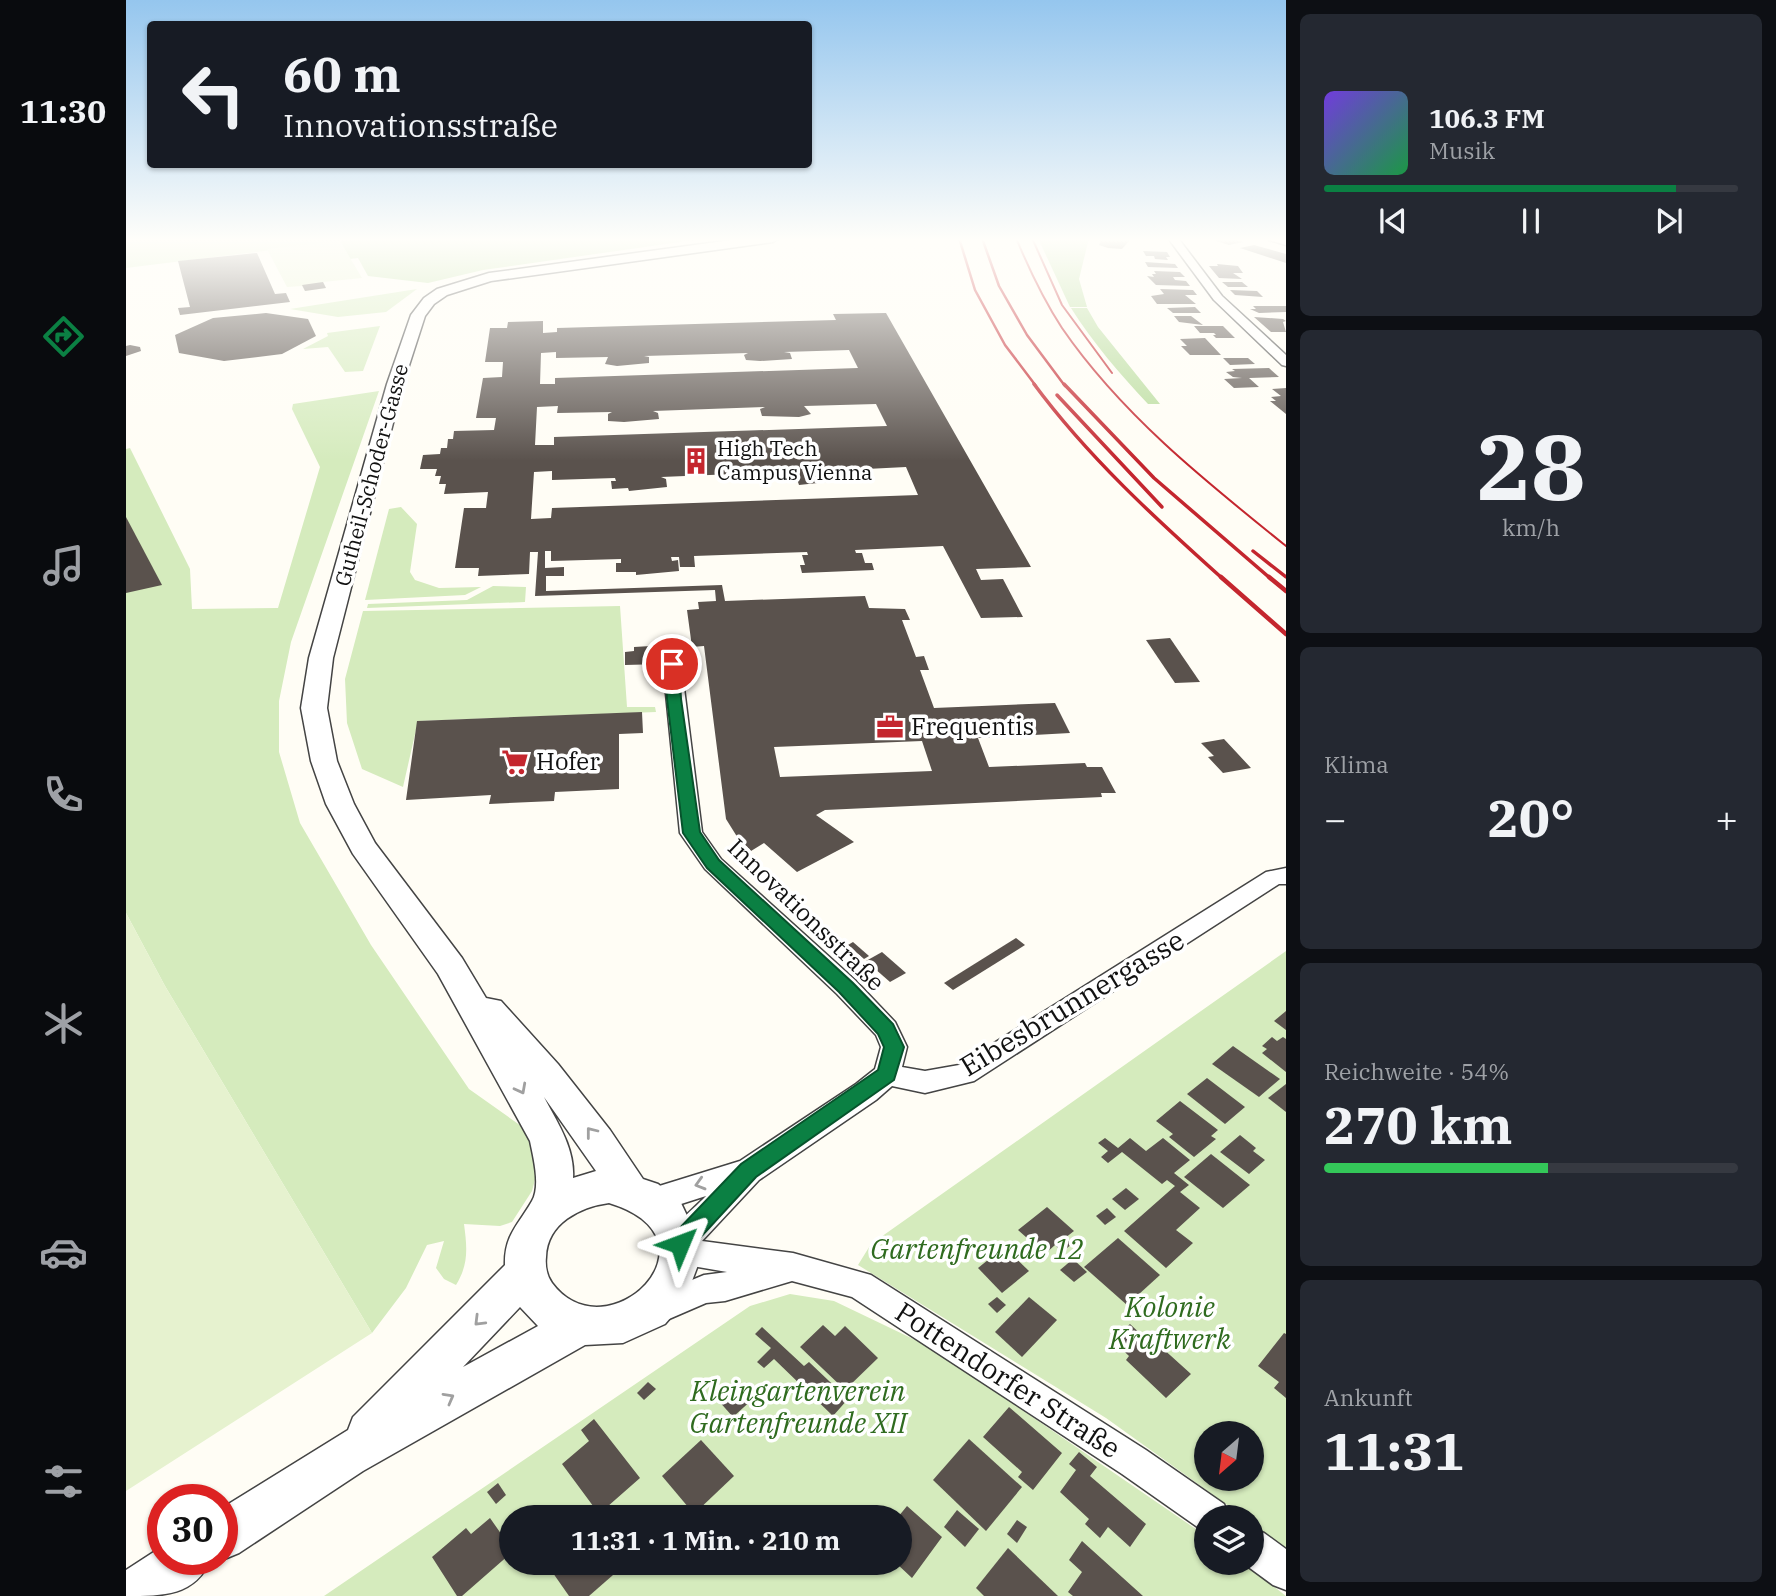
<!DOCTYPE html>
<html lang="de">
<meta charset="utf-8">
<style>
:root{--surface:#171b24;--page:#242831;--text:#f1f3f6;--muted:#9ea1a6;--line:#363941;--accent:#0b8043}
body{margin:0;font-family:"IBM Plex Serif",serif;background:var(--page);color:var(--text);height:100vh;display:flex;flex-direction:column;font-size:26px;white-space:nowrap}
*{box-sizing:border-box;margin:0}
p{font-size:23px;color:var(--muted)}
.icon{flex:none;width:38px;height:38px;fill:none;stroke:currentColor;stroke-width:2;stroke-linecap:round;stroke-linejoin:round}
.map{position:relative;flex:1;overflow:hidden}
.details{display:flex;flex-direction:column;gap:14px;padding:14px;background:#0d0f14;width:490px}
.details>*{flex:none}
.top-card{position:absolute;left:21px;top:21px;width:665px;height:147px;border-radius:7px;box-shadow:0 2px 5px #0004;background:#171b24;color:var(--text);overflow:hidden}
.needle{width:46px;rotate:208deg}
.buttons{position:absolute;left:1068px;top:1421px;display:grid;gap:14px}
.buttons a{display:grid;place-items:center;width:70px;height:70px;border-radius:50%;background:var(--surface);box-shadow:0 2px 5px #0004;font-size:35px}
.speed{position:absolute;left:21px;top:1484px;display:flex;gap:14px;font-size:35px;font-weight:700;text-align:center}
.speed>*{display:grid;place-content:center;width:91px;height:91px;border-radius:50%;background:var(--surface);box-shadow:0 2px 5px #0004;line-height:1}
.speed .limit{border:10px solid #d22;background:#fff;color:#111}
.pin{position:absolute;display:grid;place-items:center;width:60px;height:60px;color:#fff;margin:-30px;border:4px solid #fff;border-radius:50%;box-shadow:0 2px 7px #0007}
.me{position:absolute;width:77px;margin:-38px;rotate:46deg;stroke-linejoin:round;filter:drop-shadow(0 0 5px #0008)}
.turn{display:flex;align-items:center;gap:24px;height:147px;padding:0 21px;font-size:32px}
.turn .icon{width:91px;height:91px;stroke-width:2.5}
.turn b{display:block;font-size:49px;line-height:60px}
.big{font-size:52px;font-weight:700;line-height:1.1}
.details .card{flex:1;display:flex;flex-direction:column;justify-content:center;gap:10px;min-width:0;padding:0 24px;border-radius:10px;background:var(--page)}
.details .dial{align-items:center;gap:0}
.dial b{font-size:91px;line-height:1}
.song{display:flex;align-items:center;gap:21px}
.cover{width:84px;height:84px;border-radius:10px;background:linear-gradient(135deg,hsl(260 70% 55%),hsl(140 70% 35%))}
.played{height:7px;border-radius:4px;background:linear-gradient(90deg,var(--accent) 85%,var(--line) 85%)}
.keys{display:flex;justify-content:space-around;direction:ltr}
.heat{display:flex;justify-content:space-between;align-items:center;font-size:38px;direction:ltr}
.charge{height:10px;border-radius:5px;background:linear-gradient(90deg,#34c759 54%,var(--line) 0)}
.trip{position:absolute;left:373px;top:1505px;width:413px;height:70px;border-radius:35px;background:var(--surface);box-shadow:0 2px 5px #0004;font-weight:700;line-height:70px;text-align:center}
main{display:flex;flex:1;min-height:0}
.tabs{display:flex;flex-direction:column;width:126px;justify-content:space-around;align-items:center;background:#090b0e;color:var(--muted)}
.tabs .icon{width:49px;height:49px}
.tabs .active{color:var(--accent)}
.tabs b{font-size:32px;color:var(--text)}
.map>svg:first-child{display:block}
.green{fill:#d5ebbd;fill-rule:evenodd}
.forest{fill:#b9dc9c}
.pitch{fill:#e6f2cf}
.building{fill:#5a524d;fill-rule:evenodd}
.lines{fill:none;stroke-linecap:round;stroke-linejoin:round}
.minor-casing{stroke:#444;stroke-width:3}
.tertiary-casing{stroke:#444;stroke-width:3}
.minor{fill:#fff;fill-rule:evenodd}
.tertiary{fill:#fff;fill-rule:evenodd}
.tram{stroke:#c4262e;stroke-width:2}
.rail-far2{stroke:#c4262e;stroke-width:2.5}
.rail-far1{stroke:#c4262e;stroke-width:3.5}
.rail{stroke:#c4262e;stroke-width:4.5}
.oneway{stroke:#a0a0a0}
.route{fill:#0b8043;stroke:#07532c;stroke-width:2}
.labels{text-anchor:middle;stroke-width:7;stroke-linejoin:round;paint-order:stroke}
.far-poi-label{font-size:21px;fill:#111;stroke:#fff;text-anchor:start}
.far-street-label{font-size:21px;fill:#111;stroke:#fff}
.poi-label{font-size:24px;fill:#111;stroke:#fff;text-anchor:start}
.street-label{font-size:24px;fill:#111;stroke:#fff}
.near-street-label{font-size:28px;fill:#111;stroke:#fff}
.near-park-label{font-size:28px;font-style:italic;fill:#2f6b1f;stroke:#fff}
</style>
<main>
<nav class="tabs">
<b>11:30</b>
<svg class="icon active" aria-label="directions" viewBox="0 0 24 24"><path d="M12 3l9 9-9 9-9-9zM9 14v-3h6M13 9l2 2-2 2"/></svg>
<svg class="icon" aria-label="music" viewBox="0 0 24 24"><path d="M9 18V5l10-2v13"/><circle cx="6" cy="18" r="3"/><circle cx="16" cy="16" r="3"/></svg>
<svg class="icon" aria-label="phone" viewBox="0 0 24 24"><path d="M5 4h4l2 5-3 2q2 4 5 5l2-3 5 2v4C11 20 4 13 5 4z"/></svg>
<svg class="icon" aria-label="climate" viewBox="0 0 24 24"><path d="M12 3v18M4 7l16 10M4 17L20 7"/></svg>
<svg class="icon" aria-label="car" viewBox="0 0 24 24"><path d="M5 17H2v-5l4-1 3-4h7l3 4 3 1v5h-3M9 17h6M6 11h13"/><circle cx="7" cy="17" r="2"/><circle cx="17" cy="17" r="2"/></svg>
<svg class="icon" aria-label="filters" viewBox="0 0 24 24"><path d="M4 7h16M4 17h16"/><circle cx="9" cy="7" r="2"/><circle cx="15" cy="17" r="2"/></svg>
</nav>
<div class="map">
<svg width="1160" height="1596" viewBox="0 0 1160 1596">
<rect width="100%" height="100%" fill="#fffdf5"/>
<g class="green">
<polygon points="0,238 242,238 0,268"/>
<polygon points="291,289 260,312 212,317 164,309"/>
<polygon points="254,326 237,371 219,372 202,347 177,349 202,336 201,333"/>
<path d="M253,391L165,642L153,701V752L174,823L245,945L343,1089L405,1133L412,1168L406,1191L386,1222L374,1226L338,1224C341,1247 343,1264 330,1285L318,1279L310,1268L318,1241L301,1245L280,1288L246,1333L39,986L0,913V449L4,448L64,569L66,609L152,608L194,467L166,409L167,404Z"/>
<polygon points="275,507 291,524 284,572 289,580 313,588 355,587 339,595 239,600 263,509"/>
<polygon points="367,586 400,587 399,602 241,608 242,604 341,600"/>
<polygon points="494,606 501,707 529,707 530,712 292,721 277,787 236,769 221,723 219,679 237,611"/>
<path d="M1160,951V1548L1125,1523V1517H1118L980,1418L732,1265L745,1244ZM1080,1433H1125V1479H1080Z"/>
<path d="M664,1294L708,1301L806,1348L1080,1536V1563H1118L1160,1596H198L624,1306ZM385,1517H774V1563H385Z"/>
</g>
<g class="forest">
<polygon points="243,238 582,238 357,270 302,283 242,276 232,258 224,259 214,241"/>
<polygon points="912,238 963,238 953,279 961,307 944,307"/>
<path d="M945,308H961L972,327L1034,404H1022C994,374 967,343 945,308Z"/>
</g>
<g class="pitch">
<polygon points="214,241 236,278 197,282 200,288 179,291 176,286 161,287 141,249"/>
<polygon points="0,913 39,986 246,1333 0,1491"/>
</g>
<g class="building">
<polygon points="976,238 979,238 1004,240 996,249 982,248 973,245"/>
<polygon points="1081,238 1104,238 1117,242 1103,245"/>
<polygon points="1128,245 1160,254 1160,263 1114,248"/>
<polygon points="1017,251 1041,252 1044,257 1040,257 1042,260 1029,259 1028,256 1020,256"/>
<polygon points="131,253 149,294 160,293 164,302 54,315 52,308 64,307 52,261"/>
<polygon points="1019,262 1049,264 1052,268 1022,267"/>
<polygon points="1091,264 1112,266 1117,273 1107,273 1116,279 1093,278 1083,266 1092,266"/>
<polygon points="1028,271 1054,272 1059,277 1047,277 1049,280 1060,281 1064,286 1030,285 1021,276 1028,277 1026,274 1030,274"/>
<polygon points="197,282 200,288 179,291 176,285"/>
<polygon points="1096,282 1116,282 1122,287 1102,287"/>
<polygon points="1034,289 1067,290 1071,295 1059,295 1070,304 1031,304 1025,296 1038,294"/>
<polygon points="1104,290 1131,291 1137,297 1109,295"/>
<polygon points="1127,306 1160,306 1160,312 1133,313 1124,309 1130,309"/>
<polygon points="1069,307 1075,313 1047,313 1041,308"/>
<polygon points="140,313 182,319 190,336 156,354 98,361 53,353 49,335 87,318"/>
<path d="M760,313L905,567L850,569L855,580L877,579L897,617L855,618L817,546L729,550L730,553H736L739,563H746L748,570L676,573L674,565H679L676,555H682L681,552L568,556L569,567H554L553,557H545L546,561L552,560L553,571L510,575V572H490V563H495V559L425,561V551H419V568L438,567V576H420V591L596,585L599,601L739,596L743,608L779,609L784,620H776L790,657L798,656L803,670H794L808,708L929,703L944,733L852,738L863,767L959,763L961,767H976L990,793H975L976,797L699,810L690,815L728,842L671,872L638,843L625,851L610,835L600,819L578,646L566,647L561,610L573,609L572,602L590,601L589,590L409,596L412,552H404L403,574L352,576L353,568H329L338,508H360L362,492L318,494L320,484H313L315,476H309L311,469H294L297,455L314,454L315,448H321L322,439H327L328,431L368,430L370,418H350L357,378L376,377L377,362H359L364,328H381L382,322L417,321V333L431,332V328L710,320L707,314ZM723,350L732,368L429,378V384H414L415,353L430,352V358L482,357L479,364L491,366L523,363V357L518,356L622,353L618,355L620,360L634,361L666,359L664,353L658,352ZM750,404L761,426L428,437V445H409L411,407L432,406L431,413L486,412L482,414V421L498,422L533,419L532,413L527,411L639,407L634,409L636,416L673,417L685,414L678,406ZM780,467L792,495L426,508L425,518L405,519L408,472L426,471V480L489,478L490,481H485L486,489L502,488L503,491L541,487L540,479L535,477L656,472L657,475H653L656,483L672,482L673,485L710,481L706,473L701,471ZM796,741L806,771L654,777L648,747Z"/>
<polygon points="1048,316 1065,316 1077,325 1053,322"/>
<polygon points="1128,317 1157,319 1160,321 1157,322 1160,332 1145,332"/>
<polygon points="1068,326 1097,326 1109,338 1090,338 1087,335 1090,335 1088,333 1074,333"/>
<polygon points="1079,338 1095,355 1064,355 1055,346 1061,346 1054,339"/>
<polygon points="4,345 14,347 15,351 0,356 0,346"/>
<polygon points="1097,358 1122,358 1129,364 1104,365"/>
<polygon points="1143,368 1153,377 1123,378 1133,387 1108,388 1098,379 1116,378 1107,377 1100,372 1109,371 1106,369"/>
<polygon points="1160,388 1160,414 1144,401 1150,401 1145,397 1155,396 1146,389"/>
<polygon points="0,517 36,585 0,593"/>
<polygon points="1044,638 1074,682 1049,683 1020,640"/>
<polygon points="525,646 526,650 535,650 536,664 499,665 499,652 508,651 508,647"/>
<polygon points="516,712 517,733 493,734 493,789 429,792 428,801 363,804 365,795 280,800 291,721"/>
<polygon points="1098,739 1125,768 1097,773 1082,757 1088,756 1075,743"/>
<polygon points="890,938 899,945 827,990 818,983"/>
<polygon points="727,942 743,956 738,959 722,945"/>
<polygon points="756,952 780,973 764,982 740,961"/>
<polygon points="1160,1011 1160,1030 1148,1021"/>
<polygon points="1146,1037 1151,1041 1157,1037 1160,1039 1160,1072 1136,1053 1141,1049 1136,1046"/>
<polygon points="1107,1046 1154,1079 1133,1097 1086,1064"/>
<polygon points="1081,1078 1119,1107 1099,1124 1061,1094"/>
<polygon points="1160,1084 1160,1112 1142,1098"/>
<polygon points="1054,1101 1092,1130 1085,1136 1090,1139 1068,1157 1043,1137 1047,1134 1030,1121"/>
<polygon points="1114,1135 1130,1148 1127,1151 1139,1160 1123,1174 1094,1152"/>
<polygon points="979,1138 992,1148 1004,1138 1020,1151 1037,1138 1064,1160 1048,1173 1063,1185 1054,1192 1074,1208 1050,1230 1067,1243 1040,1268 998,1231 1049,1186 1041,1180 1036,1184 996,1152 982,1163 975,1157 982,1151 972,1143"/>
<polygon points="1085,1154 1124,1185 1097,1208 1058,1177"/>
<polygon points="1000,1188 1013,1199 999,1210 986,1199"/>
<polygon points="921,1207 948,1231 939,1238 946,1244 936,1252 929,1245 919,1254 892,1230"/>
<polygon points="981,1208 990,1217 979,1225 970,1216"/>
<polygon points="992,1238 1034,1275 1001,1305 958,1267"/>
<polygon points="878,1247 903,1271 876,1293 852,1268"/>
<polygon points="947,1259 961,1272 948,1282 934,1270"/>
<polygon points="871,1297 880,1305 871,1313 862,1304"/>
<polygon points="903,1297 931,1320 896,1357 869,1332"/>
<polygon points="1004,1324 1021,1340 1024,1337 1065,1374 1040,1398 1000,1360 1003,1356 986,1340"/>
<polygon points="697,1325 709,1336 719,1326 752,1358 719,1390 674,1347"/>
<polygon points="636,1327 678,1366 683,1362 722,1399 707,1416 648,1359 638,1368 631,1362 645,1348 629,1334"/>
<polygon points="1158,1333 1160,1334 1160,1398 1148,1388 1153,1382 1132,1366"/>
<polygon points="612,1381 628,1398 607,1417 591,1399"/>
<polygon points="522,1382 530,1389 518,1400 511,1393"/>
<polygon points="883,1407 936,1453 907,1490 892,1477 896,1472 857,1437"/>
<polygon points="468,1419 514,1478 473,1514 436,1464 463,1441 455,1430"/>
<polygon points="843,1439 896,1487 860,1531 807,1480"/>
<polygon points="575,1440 608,1476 568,1514 536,1476"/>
<polygon points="953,1452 971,1467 964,1476 1020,1524 1004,1547 982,1527 974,1538 959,1524 963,1519 934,1492 950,1470 943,1464"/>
<polygon points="372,1483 380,1495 370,1504 361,1492"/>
<polygon points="781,1506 816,1537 786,1578 770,1563 774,1563 772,1517"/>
<polygon points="831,1510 853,1529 839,1547 818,1527"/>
<polygon points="364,1518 385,1548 385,1553 336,1596 331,1596 306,1557 340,1528 345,1534"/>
<polygon points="891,1520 901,1527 891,1543 881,1534"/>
<polygon points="956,1541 1017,1596 947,1596 942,1592 956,1572 943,1560"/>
<polygon points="882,1548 932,1596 858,1596 850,1588"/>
<polygon points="420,1563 490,1563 495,1568 463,1596 443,1596"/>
</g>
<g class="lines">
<defs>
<g id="minor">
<polygon points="1042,238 1052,238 1096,296 1160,355 1160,366 1156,365 1088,300"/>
<polygon points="1141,238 1160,239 1160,245 1143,240"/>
<path d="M546,659L555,664L576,832L595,859L729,980L769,1022L781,1047L776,1067L799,1071L833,1065L1140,872L1160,868V884H1153L848,1081L799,1093L766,1086L750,1100L633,1180L576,1241L667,1253L745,1275L1020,1450L1098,1504L1103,1517H1080V1533L996,1474L726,1297L666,1281L599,1301L580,1303L536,1322L525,1317L520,1307L525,1297L578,1275L601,1272L543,1262C531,1235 562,1215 580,1196L527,1213L517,1209L512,1200L517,1191L614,1161L730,1084L749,1069L755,1047L750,1035L711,994L579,869L554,833L537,664Z"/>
<polygon points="1125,1528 1138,1533 1160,1549 1160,1590 1147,1585 1117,1563 1125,1563"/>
</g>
<g id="tertiary">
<path d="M620,238H653L647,242L365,281L321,295L308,304L299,316L277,384L207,658L201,708L211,761L228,804L249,843L336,958L360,998L375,1001L432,1064L484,1130L517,1179L532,1184L555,1203L572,1239V1265L563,1289L557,1303L539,1324L497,1343L459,1345L237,1471L113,1553L96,1560V1508L222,1430L227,1417L379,1265C378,1235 393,1224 406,1201C415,1186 407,1156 404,1141L312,974L227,854L200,804L185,761L175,708L183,658L261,384L285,315L298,298L311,289L363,273ZM418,1097L470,1171L447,1178C449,1148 431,1122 418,1097ZM483,1203C602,1239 481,1357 426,1283C421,1276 419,1266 420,1257C421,1223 454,1207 483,1203ZM394,1307L412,1326L337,1367Z"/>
<path d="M37,1546V1559H85C69,1596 38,1596 0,1596V1570Z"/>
</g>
</defs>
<use href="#minor" class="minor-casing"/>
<use href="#tertiary" class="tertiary-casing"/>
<use href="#minor" class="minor"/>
<use href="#tertiary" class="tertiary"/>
<g class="tram">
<path d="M890,238C903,269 917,299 936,328C995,414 1079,481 1160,546"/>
<polyline points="906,238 936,305 986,373"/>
</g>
<g class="rail-far2">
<polyline points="833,238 849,290 879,345 910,386"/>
<polyline points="856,238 873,286 901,335 939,386"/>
</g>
<g class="rail-far1">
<path d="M908,384C962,457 1030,519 1097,579"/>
<polyline points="938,384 1028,478 1145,579"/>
<polyline points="931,395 1036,507"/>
<polyline points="1127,551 1160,577"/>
</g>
<g class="rail">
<polyline points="1095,577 1160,634"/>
<polyline points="1143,577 1160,591"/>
</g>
</g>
<defs><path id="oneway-chevron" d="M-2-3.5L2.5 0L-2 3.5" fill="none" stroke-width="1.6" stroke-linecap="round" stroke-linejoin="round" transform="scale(1.75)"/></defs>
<g class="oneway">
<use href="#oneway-chevron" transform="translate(395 1089) rotate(62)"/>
<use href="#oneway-chevron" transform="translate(465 1132) rotate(-128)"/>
<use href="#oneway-chevron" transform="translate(574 1184) rotate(164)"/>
<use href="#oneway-chevron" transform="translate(353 1321) rotate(135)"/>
<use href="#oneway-chevron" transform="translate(323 1398) rotate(-29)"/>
</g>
<linearGradient id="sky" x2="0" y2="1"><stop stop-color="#95c6ee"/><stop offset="0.52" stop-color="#fffefa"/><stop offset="1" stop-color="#fffefa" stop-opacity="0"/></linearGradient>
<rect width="1160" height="461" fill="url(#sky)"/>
<polygon class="route" points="546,660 553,664 555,699 574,832 593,860 727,983 767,1024 778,1047 768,1080 630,1177 562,1251 554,1254 546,1251 542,1244 546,1236 615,1164 752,1070 758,1047 752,1034 713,992 581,868 557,833 541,699 539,664"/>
<defs>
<symbol id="building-bare" viewBox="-9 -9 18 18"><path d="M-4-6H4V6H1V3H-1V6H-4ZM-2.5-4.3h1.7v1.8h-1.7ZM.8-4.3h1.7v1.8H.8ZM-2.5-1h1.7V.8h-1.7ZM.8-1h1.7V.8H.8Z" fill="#c4262e" stroke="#fff" stroke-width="2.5" paint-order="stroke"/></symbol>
<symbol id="office-bare" viewBox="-9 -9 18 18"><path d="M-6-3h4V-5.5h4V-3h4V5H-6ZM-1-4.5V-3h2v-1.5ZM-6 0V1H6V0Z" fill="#c4262e" stroke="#fff" stroke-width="2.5" paint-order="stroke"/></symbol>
<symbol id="supermarket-bare" viewBox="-9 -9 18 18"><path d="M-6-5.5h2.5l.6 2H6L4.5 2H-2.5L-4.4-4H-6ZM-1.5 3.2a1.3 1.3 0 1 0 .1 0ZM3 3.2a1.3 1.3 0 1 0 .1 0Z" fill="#c4262e" stroke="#fff" stroke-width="2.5" paint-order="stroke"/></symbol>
</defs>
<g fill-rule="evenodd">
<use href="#building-bare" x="551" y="442" width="38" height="38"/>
<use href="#office-bare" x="745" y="708" width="38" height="38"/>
<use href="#supermarket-bare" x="370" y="743" width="38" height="38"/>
</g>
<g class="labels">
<g class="far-poi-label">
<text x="591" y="456">High Tech<tspan x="591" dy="24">Campus Vienna</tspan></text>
</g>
<g class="far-street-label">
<text transform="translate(246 475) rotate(-75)" y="7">Gutheil-Schoder-Gasse</text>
</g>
<g class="poi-label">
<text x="785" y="735">Frequentis</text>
<text x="410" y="770">Hofer</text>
</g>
<g class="street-label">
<text transform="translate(680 915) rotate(44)" y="8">Innovationsstraße</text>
</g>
<g class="near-street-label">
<text transform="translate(946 1003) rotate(-31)" y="10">Eibesbrunnergasse</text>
<text transform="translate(882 1380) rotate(33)" y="10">Pottendorfer Straße</text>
</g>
<g class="near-park-label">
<text x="851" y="1259">Gartenfreunde 12</text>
<text x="1044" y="1317">Kolonie<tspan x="1044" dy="32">Kraftwerk</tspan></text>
<text x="672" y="1401">Kleingartenverein<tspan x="672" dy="32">Gartenfreunde XII</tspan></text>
</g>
</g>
</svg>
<div class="buttons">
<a><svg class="needle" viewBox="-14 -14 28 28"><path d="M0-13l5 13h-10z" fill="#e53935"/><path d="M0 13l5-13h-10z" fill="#9ea1a6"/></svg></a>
<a><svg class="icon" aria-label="layers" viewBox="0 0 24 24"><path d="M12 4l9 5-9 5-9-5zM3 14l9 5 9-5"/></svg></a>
</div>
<div class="speed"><div class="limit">30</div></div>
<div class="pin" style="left:546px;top:664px;background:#d93025"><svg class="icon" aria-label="arrive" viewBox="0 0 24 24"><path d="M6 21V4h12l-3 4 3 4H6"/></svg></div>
<svg class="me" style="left:554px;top:1244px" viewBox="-20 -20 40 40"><path d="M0-17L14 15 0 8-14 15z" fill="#0b8043" stroke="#fff" stroke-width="4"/></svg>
<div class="trip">11:31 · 1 Min. · 210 m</div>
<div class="top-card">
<div class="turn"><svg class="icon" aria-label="left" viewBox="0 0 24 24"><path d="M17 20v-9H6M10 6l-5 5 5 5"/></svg><div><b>60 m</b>Innovationsstraße</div></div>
</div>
</div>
<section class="details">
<div class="card">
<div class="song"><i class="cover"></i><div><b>106.3 FM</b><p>Musik</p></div></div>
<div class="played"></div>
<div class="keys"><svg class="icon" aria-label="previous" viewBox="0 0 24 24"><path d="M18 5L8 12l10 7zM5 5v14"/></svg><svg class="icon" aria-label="pause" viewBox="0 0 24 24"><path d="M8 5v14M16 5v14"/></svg><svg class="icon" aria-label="next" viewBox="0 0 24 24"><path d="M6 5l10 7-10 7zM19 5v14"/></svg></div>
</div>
<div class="card dial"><b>28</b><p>km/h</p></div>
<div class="card"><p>Klima</p>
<div class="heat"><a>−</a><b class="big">20°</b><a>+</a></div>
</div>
<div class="card"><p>Reichweite · 54%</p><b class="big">270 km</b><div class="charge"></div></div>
<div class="card"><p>Ankunft</p><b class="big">11:31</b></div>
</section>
</main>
